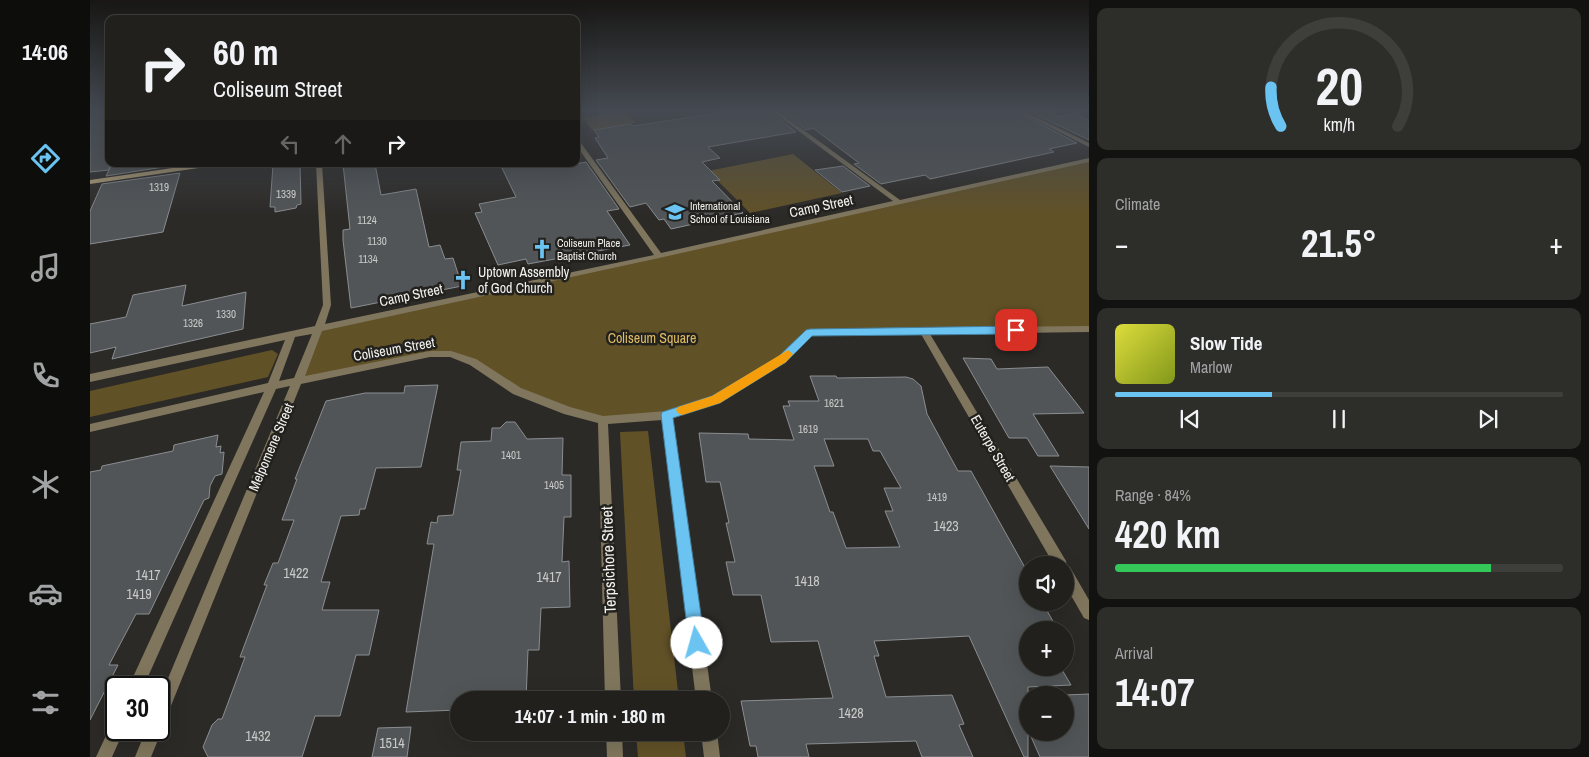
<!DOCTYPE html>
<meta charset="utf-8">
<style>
:root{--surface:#21201d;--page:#2d2d2a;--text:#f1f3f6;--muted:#a2a3a4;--line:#3e3e3b;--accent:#6ac3f1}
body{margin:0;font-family:"Archivo Narrow",sans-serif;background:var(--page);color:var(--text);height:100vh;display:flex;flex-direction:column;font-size:19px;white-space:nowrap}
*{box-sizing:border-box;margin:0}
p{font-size:16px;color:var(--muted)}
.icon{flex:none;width:28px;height:28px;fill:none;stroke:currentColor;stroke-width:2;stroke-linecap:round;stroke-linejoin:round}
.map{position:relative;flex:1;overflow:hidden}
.details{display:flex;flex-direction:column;gap:8px;padding:8px;background:#121210;width:500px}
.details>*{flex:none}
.top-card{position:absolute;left:15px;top:15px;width:475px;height:152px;border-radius:10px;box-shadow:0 5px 20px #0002,0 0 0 1px var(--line);background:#21201d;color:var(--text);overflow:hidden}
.controls{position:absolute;left:929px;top:556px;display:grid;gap:10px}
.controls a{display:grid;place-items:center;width:55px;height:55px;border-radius:50%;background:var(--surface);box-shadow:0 5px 20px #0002,0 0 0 1px var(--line);font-size:25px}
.speed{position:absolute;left:15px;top:676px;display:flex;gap:10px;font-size:25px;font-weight:700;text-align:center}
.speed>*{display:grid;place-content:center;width:65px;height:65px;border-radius:50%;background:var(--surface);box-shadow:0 5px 20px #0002,0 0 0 1px var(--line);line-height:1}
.speed .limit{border:2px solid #111;border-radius:8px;background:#fff;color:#111}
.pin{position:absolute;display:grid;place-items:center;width:42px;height:42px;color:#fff;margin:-21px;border-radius:10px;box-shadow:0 2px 8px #0006}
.me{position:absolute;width:55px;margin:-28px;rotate:353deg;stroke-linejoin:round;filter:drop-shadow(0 0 4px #0008)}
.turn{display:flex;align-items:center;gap:18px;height:105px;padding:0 25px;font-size:22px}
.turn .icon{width:65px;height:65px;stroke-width:2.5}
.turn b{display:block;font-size:35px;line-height:42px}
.lanes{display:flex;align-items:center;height:48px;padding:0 25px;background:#0003;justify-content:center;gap:25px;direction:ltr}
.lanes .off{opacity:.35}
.big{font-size:38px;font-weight:700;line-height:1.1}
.details .widget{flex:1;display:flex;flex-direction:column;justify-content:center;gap:8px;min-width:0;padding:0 18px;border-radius:10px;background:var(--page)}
.details .dial{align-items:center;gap:0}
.dial svg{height:130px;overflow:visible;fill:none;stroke:var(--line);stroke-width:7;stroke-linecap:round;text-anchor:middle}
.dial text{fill:var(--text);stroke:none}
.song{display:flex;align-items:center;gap:15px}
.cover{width:60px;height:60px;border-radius:8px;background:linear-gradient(135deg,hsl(60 70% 55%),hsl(70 70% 35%))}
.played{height:5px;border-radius:2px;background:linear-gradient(90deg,var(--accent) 35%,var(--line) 35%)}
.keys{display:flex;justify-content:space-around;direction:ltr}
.heat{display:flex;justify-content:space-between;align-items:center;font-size:28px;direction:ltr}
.charge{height:8px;border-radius:4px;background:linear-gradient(90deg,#34c759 84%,var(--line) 0)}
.trip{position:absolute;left:360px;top:691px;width:280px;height:50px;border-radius:25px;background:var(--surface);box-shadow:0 5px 20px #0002,0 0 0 1px var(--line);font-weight:700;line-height:50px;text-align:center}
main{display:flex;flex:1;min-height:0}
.dock{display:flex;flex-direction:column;width:90px;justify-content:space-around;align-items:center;background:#0d0d0c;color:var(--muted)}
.dock .icon{width:35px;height:35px}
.dock .on{color:var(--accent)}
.dock b{font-size:22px;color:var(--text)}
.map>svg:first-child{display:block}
.green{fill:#615127}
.building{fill:#515557;stroke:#8a8e91;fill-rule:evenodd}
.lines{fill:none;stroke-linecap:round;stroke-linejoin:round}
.street{fill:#80765d;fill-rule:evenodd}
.secondary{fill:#b2a178;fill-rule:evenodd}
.route{fill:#6ac3f1;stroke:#457f9d}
.slow{fill:#f59e0b}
.labels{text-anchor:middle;stroke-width:5;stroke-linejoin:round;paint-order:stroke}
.number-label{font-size:11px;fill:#cacbc9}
.far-poi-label{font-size:11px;fill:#f3f2ef;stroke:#22211d;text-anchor:start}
.street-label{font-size:14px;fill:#f3f2ef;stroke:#22211d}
.poi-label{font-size:14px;fill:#f3f2ef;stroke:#22211d;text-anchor:start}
.park-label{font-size:14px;fill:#e0bd63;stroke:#22211d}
.near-number-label{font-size:14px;fill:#cacbc9}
.near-street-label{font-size:16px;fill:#f3f2ef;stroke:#22211d}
</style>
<main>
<nav class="dock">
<b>14:06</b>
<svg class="icon on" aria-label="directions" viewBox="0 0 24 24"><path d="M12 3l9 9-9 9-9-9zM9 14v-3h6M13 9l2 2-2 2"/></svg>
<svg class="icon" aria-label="music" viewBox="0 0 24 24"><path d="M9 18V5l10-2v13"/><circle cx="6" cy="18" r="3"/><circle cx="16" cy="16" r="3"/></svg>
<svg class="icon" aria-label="phone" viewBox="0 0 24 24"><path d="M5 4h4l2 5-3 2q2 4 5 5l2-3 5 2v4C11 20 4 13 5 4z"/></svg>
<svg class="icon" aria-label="climate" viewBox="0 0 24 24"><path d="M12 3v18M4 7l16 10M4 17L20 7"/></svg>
<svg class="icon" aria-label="car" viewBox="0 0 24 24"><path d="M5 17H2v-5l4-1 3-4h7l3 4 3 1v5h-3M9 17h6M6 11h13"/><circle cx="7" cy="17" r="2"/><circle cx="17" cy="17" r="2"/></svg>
<svg class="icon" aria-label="filters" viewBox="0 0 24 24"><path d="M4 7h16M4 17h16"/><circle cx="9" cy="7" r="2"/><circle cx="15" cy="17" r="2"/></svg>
</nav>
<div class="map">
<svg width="999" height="757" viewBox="0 0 999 757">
<rect width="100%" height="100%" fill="#2c2a27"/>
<g class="green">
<polygon points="535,111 546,123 502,130 493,118"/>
<polygon points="703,154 752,193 660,213 618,171"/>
<polygon points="999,160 999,329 720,332 692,360 626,399 577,415 513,420 478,411 361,354 340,354 209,381 230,329"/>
<polygon points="182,350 188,354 178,377 0,417 0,391"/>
<polygon points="558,431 589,700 544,700 530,432"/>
<polygon points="546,733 593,733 596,757 548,757"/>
</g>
<g class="building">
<polygon points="0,110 19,110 19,170 0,172"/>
<polygon points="646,110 678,110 706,132 618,147 630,158 612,162 630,180 622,181 653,213 581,229 574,219 569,220 556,203 540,207 506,160 518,158 505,138 509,137 504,130 541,124 543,126"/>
<polygon points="689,110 923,110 987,143 959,149 964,152 840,179 835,175 791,184 764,164 769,163 723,128 716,130"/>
<polygon points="936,110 965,110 966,117 985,113 999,120 999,140"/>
<polygon points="496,162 529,209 517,211 540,245 438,264 436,259 408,265 385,213 392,212 389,204 426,197 410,164 486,164"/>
<polygon points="22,164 93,164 16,176"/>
<polygon points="193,164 210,164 211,204 207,205 206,208 185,212 185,207 180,207 183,165"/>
<polygon points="253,164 285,164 291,195 326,189 339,247 350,245 355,259 363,258 372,286 261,308 253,240 253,230 260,229"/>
<polygon points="753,166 780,186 752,192 725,170"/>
<polygon points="90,173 73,232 0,244 0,211 12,184"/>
<polygon points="96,285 92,306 156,292 153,329 22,359 26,347 0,353 0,324 36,317 43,295"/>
<polygon points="873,358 901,359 907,369 958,367 994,413 943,414 969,456 948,456 937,438 919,438"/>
<path d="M720,376H746L747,378L816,377L823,379L831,386L837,414L868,471H881L938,573V602H952L968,630H938V668H971L981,685L938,687V757H934L879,636L784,641L789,656H784L796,697L862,695L874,724L869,725L883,757H832L826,741L716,744L719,757H668L666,746H660L651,701L743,698L728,641L681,642L671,595H643L636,562H645L636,523H639L630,482H616L609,433L658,434L659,439L704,440L693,406H700L698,401H729ZM734,439H778L783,451H790L811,488H794L803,511H795L810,547L756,548L743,512H740L724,466H744Z"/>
<polygon points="348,385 331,467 286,468 275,509 270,509 269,515 251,516 231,582 240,582 232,610 289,610 279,655 266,655 250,716 225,716 212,757 118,757 113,747 122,725 128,719 132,719 155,657 150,657 177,585 174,585 183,563 188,563 204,520 192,520 207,479 205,479 236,401 275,393 314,393 315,386"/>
<polygon points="416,422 425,422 437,439 473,438 472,475 481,475 481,517 474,517 472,562 479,561 480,607 451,608 449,650 438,650 436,700 369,700 369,710 316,712 344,544 337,544 341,522 347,523 348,516 363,515 371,470 367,470 371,442 401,441 402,428 410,428"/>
<polygon points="128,435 126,447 131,446 130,453 134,452 132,474 125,476 120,486 119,498 114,500 59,614 46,614 19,665 28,665 0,720 0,472 11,470 12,466 83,451 84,445"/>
<polygon points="960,466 999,467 999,529"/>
<polygon points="999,694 999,757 950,757 939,732 975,732 975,695"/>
<polygon points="321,727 317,757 282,757 288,728"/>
</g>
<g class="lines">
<g class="street">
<path d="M680,110H686L810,200L999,158V162L569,258L232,331L215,376L340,351H361L386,359L431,388L480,407L513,416L577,411L622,396L689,357L716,330L719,329L999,326V332L840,334L976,561L977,566L980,567L999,600V620L994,618L975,585V565H964L831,334L721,335L695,363L630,402L583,417L622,700H606L572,420L518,424L531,700H515L508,423L474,414L423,394L380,365L360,357H340L211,384L74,723L70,725L72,730L61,757H45L56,730H69V700L200,386L186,389L53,688H38L174,392L0,432V424L178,383L195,340L0,382V374L225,326L233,305L226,164H232L241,305L235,324L564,255L486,145V138L488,139L571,253L803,201ZM222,334L204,378L189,381L205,337Z"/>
<polygon points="925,110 932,110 999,143 999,147"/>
<polygon points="26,722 26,730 34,730 22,757 6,757 21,725"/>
<polygon points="516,732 532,732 533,757 517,757"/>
<polygon points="611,732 627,732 630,757 614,757"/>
</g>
<polygon class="secondary" points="110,164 125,164 122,166 0,184 0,180"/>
</g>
<linearGradient id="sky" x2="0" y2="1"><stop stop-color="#181715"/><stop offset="0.51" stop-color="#454a52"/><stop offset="1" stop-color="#454a52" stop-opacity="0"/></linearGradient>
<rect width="999" height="216" fill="url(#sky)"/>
<polygon class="route" points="926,326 931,330 926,334 722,336 696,362 630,403 583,418 615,643 612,649 607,651 601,649 599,643 571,415 572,412 622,396 688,357 716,330 720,329"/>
<polygon class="slow" points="698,350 703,354 696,362 630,403 592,415 588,413 586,410 588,407 622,396"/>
<defs>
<symbol id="school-bare" viewBox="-9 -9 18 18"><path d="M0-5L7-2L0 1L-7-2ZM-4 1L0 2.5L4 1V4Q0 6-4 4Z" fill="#6ac3f1" stroke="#22211d" stroke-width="2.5" paint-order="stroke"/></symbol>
<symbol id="church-bare" viewBox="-9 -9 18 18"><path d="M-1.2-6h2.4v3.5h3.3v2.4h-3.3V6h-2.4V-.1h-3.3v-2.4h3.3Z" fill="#6ac3f1" stroke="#22211d" stroke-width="2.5" paint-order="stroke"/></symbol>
</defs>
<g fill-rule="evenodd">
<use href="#school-bare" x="571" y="198" width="28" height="28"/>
<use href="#church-bare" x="438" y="235" width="28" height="28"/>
<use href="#church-bare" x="359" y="266" width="28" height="28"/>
</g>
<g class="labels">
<g class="number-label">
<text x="69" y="191">1319</text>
<text x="196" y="198">1339</text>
<text x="277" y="224">1124</text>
<text x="287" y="245">1130</text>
<text x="278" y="263">1134</text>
<text x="136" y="318">1330</text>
<text x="103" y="327">1326</text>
<text x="744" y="407">1621</text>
<text x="718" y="433">1619</text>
<text x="421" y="459">1401</text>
<text x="464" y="489">1405</text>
<text x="847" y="501">1419</text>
</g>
<g class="far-poi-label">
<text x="600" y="210">International<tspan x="600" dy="13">School of Louisiana</tspan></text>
<text x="467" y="247">Coliseum Place<tspan x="467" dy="13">Baptist Church</tspan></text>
</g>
<g class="street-label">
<text transform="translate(731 206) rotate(-12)" y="5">Camp Street</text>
<text transform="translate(321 295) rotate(-12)" y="5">Camp Street</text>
<text transform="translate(304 349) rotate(-10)" y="5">Coliseum Street</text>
<text transform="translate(181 447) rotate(-67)" y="5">Melpomene Street</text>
<text transform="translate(903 448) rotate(60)" y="5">Euterpe Street</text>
</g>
<g class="poi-label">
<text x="388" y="277">Uptown Assembly<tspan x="388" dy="16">of God Church</tspan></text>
</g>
<g class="park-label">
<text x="562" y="343">Coliseum Square</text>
</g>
<g class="near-number-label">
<text x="856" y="531">1423</text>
<text x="206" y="578">1422</text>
<text x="58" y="580">1417</text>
<text x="459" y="582">1417</text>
<text x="717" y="586">1418</text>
<text x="49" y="599">1419</text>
<text x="761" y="718">1428</text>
<text x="168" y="741">1432</text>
<text x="302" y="748">1514</text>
</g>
<g class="near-street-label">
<text transform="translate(518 560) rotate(-92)" y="6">Terpsichore Street</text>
</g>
</g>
</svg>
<div class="controls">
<a><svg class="icon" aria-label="sound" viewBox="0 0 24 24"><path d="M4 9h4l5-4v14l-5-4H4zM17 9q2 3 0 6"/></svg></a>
<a>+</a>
<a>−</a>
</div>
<div class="speed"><div class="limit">30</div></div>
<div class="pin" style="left:926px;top:330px;background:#d93025"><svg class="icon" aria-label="arrive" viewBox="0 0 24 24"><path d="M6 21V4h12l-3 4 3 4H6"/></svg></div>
<svg class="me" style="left:607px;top:643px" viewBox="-20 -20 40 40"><circle r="19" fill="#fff"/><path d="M0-13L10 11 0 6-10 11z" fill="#6ac3f1"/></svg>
<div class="trip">14:07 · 1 min · 180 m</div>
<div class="top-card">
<div class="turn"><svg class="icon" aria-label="right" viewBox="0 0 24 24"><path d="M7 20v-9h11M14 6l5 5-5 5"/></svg><div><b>60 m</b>Coliseum Street</div></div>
<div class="lanes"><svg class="icon off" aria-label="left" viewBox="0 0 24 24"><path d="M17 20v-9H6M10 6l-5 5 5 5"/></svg><svg class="icon off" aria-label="ahead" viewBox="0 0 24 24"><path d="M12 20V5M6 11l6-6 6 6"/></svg><svg class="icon" aria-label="right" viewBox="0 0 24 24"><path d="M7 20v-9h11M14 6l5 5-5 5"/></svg></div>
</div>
</div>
<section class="details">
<div class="widget dial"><svg viewBox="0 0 100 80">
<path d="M14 69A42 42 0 1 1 86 69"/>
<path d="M14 69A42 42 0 0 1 8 45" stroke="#6ac3f1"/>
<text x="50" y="56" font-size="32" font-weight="700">20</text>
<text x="50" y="72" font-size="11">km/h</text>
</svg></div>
<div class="widget"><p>Climate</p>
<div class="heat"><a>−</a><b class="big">21.5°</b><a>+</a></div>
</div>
<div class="widget">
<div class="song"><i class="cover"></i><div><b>Slow Tide</b><p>Marlow</p></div></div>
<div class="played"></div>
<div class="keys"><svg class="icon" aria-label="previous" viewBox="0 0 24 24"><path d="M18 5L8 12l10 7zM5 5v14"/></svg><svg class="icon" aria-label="pause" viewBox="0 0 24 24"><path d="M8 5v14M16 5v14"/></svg><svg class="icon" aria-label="next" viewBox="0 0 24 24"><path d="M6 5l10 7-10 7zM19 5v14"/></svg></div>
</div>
<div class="widget"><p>Range · 84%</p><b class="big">420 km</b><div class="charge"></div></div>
<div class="widget"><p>Arrival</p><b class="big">14:07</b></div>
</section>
</main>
